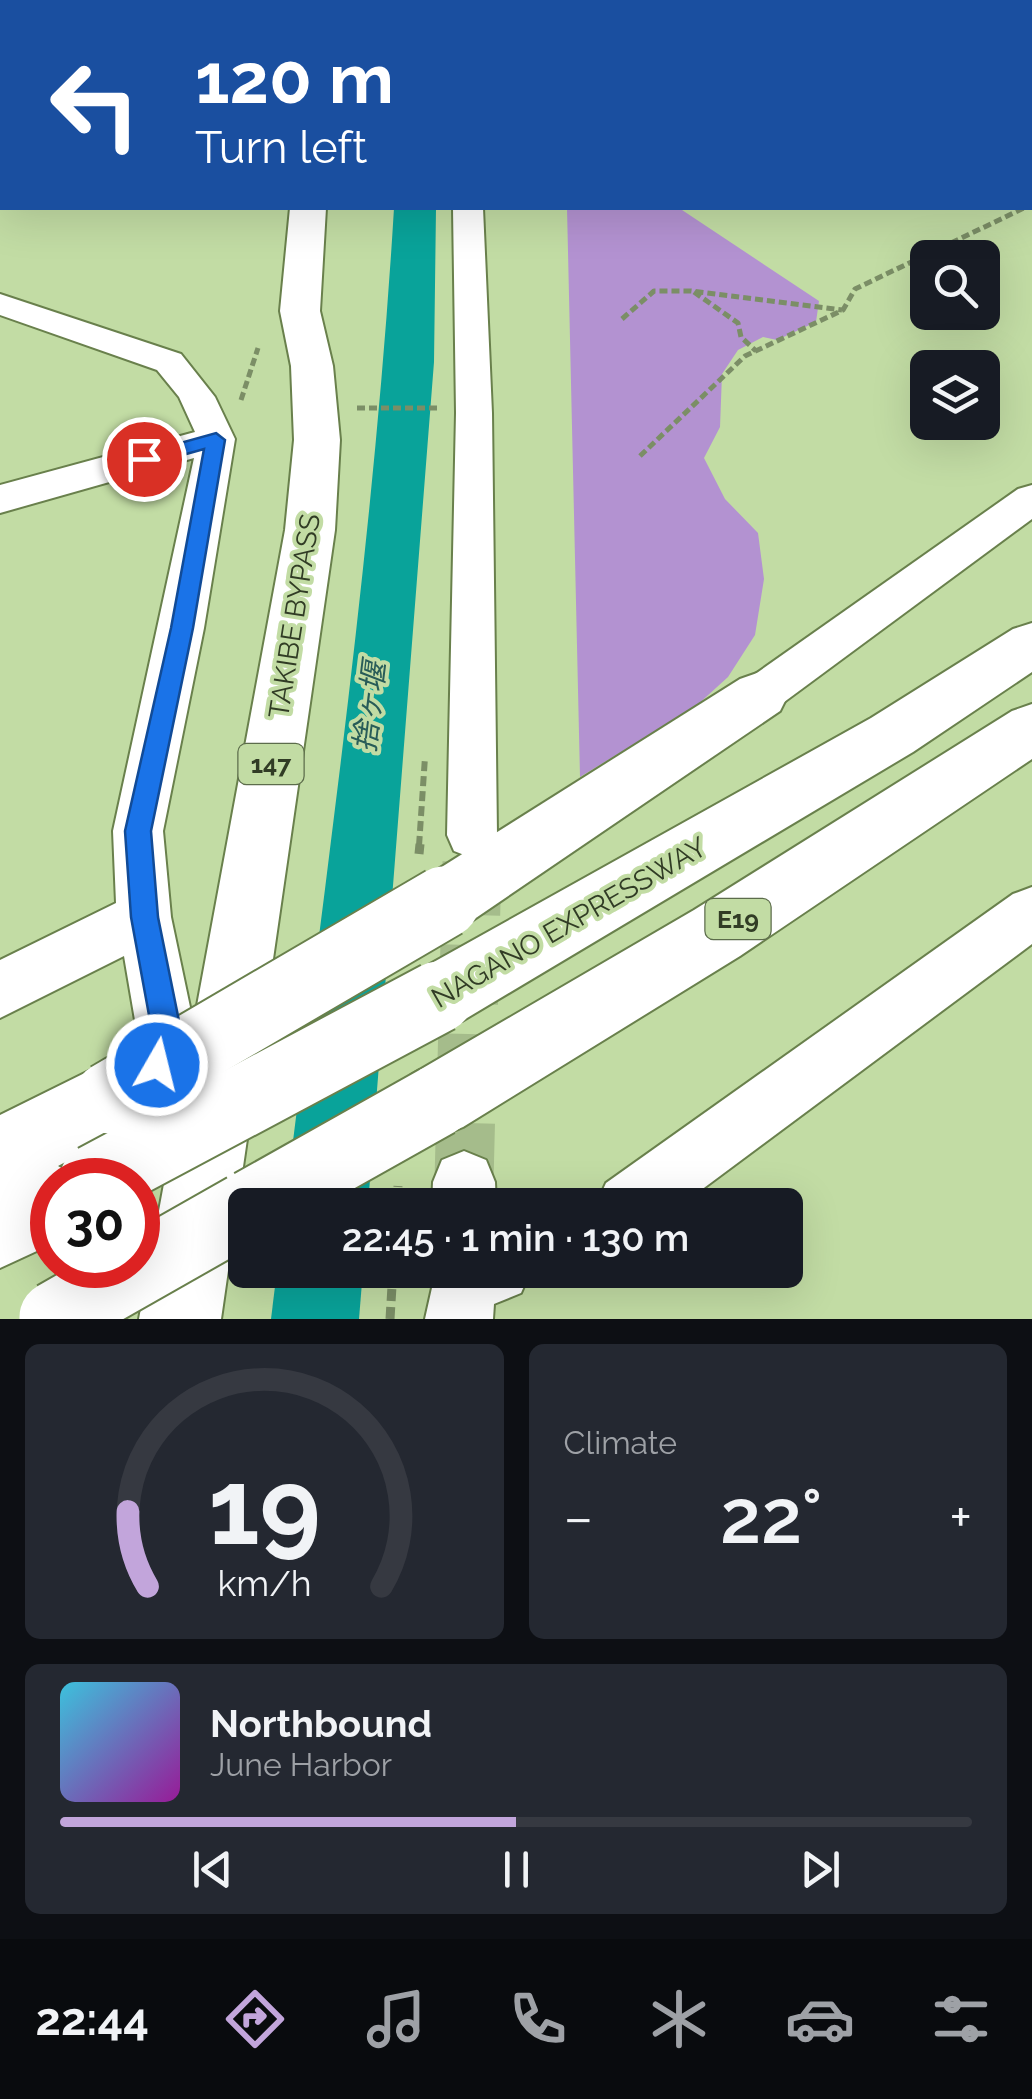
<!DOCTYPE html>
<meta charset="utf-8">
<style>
:root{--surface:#171b24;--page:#242831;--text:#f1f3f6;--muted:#9ea1a6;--line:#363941;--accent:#c2a5db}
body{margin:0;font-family:Raleway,"Noto Sans JP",sans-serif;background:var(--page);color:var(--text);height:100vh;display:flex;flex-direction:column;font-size:38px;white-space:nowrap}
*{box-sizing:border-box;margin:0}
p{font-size:32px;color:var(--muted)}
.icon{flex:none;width:55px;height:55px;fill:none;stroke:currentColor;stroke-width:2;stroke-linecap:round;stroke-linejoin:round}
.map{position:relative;height:1319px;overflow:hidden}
.details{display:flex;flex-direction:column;gap:25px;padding:25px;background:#0d0f14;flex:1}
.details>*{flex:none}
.top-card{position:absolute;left:0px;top:0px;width:1032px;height:210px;box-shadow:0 10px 40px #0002;background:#1a4fa0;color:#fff;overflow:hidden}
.controls{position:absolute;left:910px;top:240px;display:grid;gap:20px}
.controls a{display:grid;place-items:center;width:90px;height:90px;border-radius:15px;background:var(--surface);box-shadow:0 10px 40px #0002;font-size:50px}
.speed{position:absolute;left:30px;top:1158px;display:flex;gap:20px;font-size:50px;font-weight:700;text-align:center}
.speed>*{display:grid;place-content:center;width:130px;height:130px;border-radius:50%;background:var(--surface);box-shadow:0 10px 40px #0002;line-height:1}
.speed .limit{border:15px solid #d22;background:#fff;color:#111}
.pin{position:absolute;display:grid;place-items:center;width:85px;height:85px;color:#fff;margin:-42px;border:5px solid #fff;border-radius:50%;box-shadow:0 2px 10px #0007}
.me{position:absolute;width:110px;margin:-55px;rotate:8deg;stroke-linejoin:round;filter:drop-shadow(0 0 8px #0008)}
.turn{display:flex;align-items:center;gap:35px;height:210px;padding:0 30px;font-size:45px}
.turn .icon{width:130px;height:130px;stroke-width:2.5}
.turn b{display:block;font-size:70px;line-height:85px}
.big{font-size:75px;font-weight:600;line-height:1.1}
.details .tile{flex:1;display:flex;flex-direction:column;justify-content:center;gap:15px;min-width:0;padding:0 35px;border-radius:15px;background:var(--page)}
.details .dial{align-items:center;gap:0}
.dial svg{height:260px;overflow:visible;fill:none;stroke:var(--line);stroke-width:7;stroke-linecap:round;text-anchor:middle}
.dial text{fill:var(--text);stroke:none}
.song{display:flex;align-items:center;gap:30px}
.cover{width:120px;height:120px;border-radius:15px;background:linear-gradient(135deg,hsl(190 70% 55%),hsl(300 70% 35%))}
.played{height:10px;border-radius:5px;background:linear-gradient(90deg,var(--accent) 50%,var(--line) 50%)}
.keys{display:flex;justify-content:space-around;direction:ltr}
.heat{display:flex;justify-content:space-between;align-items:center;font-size:55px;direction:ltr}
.details .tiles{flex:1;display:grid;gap:25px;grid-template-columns:1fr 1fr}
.tile:last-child{grid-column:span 2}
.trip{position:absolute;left:228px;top:1188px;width:575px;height:100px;border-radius:15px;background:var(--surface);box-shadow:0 10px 40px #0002;font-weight:600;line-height:100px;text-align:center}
.tab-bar{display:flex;height:160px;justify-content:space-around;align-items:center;background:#090b0e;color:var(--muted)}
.tab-bar .icon{width:70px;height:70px}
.tab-bar .current{color:var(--accent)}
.tab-bar b{font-size:45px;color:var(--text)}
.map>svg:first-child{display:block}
.built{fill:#b7d495}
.green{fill:#b392d1}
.water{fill:#09a39a}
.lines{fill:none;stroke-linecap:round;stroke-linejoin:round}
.stream{fill:#09a39a;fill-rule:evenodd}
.minor-tunnel{stroke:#a5bc8b;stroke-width:59;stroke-dasharray:59 30;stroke-linecap:butt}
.minor-casing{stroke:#69804c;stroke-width:4}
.highway-casing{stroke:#69804c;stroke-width:4}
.path-far3{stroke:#7b8e66;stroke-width:4;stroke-dasharray:6 2.5;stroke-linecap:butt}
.path-far2{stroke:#7b8e66;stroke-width:5;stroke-dasharray:8 4;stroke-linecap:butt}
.path-far1{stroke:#7b8e66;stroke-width:6;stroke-dasharray:10 5;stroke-linecap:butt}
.path{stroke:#7b8e66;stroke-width:9;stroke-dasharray:12 6;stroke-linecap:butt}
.minor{fill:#fff;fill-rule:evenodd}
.highway{fill:#fff;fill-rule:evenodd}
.highway-bridge-casing{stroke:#69804c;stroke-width:75;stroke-linecap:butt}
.highway-bridge{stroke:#fff;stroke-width:71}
.route{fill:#1a73e8;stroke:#114b97;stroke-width:2.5}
.labels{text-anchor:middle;stroke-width:8;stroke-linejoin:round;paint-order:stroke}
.shield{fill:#c2dca4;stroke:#5c6c4b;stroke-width:2.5}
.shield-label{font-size:25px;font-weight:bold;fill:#313c25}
.street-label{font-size:28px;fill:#313c25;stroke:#c2dca4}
.water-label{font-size:30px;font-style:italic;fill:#285c58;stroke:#c2dca4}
</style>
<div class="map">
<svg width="1032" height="1319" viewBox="0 0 1032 1319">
<rect width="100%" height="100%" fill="#c2dca4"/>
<polygon class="built" points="663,0 1032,0 1032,89 1030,2"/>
<polygon class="green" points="567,208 679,208 819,301 816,322 777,340 763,337 738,350 722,374 720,427 704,458 725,499 758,533 764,579 755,635 728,677 695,707 580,777"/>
<g class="water">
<path d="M394,208H436L434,362L368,1205H285C326,873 374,541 394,208Z"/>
<polygon points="277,1270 363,1270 359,1319 271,1319"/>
</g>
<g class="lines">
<rect class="stream" x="0" y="65" width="2" height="4"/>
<polyline class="minor-tunnel" points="464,1182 472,862"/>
<defs>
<g id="minor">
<polygon points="634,0 656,0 657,2 635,2"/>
<rect x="1030" y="92" width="2" height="16"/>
<rect x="0" y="153" width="2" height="16"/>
<polygon points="453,208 483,208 492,413 497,835 490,851 472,858 454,851 447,835 456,413"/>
<polygon points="0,294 181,354 215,397 235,439 204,628 163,831 171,917 194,1026 173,1106 152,1115 131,1106 122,1085 136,1026 124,956 0,1018 0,960 116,903 113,831 194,458 0,513 0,485 195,432 179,397 157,370 0,315"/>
<polygon points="1032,485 1032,519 776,708 760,714 744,708 737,695 744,682 1018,489"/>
<polygon points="1032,887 1032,944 681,1205 596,1205 606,1183 1013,894"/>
<polygon points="464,1151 486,1160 495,1182 496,1205 432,1205 433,1182 442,1160"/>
<polygon points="436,1270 531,1270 521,1293 494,1304 493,1319 425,1319"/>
</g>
<g id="highway">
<rect x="1030" y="100" width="2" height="20"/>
<polygon points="290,208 326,208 320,311 333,366 340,440 335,530 221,1319 139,1319 285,530 294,440 291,366 280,311"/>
<polygon points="1032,623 1032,672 913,752 462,1021 438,1031 414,1021 404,997 414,973 871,718 1013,629"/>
<polygon points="760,672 780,679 788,695 780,711 467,924 444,933 421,924 411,902 421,880 740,679"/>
<polygon points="1032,704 1032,759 740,956 463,1127 437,1138 411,1127 400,1101 411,1075 694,910 1012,711"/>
<polygon points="109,1061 135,1072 146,1098 135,1124 58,1166 82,1180 52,1180 52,1244 0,1268 0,1115"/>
</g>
</defs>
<use href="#minor" class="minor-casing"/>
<use href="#highway" class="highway-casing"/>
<polyline class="path-far3" points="1019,210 1024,208"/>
<g class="path-far2">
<polyline points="694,292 738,323 741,337 756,351"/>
<polyline points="622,319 654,291 691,291 842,310"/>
<polyline points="241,400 258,348"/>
<polyline points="357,408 440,408"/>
<polyline points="640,456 745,356 843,310 855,289 1024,208"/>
</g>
<polyline class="path-far1" points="419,846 425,757"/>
<g class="path">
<polyline points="419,854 420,844"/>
<polyline points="397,1205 398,1186"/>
<polyline points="390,1319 393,1270"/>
</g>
<use href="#minor" class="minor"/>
<use href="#highway" class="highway"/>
<defs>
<g id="highway-bridge">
<polyline points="109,1098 444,902"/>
<polyline points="95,1180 438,997"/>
<polyline points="252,1205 437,1101"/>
<polyline points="55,1317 245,1209"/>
</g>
</defs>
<use href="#highway-bridge" class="highway-bridge-casing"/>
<use href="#highway-bridge" class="highway-bridge"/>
</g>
<polygon class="route" points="216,433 225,440 193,628 151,831 158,917 180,1026 167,1075 157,1080 146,1075 142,1065 151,1026 131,917 125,831 171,628 204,449 144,466 134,459 137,455"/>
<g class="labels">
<g class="shield">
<rect x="238.5" y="744" width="65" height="40" rx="8"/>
<rect x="705.5" y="899" width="65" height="40" rx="8"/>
</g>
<g class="shield-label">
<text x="271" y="773">147</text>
<text x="738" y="928">E19</text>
</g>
<g class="street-label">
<text transform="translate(294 616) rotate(-81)" y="10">TAKIBE BYPASS</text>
<text transform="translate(569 922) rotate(-30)" y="10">NAGANO EXPRESSWAY</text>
</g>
<g class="water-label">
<text transform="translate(370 707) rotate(-83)" y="10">捨ヶ堰</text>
</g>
</g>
</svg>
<div class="controls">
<a><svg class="icon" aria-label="search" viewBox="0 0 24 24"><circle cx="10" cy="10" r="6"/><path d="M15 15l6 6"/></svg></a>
<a><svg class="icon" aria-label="layers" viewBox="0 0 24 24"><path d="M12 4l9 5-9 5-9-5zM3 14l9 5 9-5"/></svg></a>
</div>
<div class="speed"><div class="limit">30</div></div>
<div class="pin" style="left:144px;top:459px;background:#d93025"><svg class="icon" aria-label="arrive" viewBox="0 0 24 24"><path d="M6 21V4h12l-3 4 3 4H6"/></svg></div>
<svg class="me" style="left:157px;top:1065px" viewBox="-20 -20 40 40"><circle r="17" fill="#1a73e8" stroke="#fff" stroke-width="3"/><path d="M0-11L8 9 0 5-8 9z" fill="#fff"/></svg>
<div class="trip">22:45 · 1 min · 130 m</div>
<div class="top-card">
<div class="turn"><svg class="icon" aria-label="left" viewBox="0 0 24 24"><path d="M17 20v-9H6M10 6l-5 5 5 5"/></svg><div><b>120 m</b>Turn left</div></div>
</div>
</div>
<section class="details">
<div class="tiles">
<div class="tile dial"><svg viewBox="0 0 100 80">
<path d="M14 69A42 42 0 1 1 86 69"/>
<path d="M14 69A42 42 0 0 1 8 46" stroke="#c2a5db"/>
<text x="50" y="56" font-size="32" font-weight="700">19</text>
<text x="50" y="72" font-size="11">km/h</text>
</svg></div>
<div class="tile"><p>Climate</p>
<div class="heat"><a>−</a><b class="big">22°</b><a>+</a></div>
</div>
<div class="tile">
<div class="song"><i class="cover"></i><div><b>Northbound</b><p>June Harbor</p></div></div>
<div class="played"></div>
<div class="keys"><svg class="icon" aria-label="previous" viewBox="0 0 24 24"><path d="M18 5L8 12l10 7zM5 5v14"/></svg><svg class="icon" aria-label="pause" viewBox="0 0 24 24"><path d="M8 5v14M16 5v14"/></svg><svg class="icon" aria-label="next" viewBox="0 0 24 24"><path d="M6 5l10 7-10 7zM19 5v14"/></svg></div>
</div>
</div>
</section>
<nav class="tab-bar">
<b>22:44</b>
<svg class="icon current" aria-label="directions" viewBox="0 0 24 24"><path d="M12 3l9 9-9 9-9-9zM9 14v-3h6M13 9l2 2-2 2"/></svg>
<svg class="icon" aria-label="music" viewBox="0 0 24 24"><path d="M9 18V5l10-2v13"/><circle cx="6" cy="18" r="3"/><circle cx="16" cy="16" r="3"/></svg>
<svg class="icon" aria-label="phone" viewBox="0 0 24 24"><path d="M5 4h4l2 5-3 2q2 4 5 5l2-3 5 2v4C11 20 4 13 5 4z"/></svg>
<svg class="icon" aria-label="climate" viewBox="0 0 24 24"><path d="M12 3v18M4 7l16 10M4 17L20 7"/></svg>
<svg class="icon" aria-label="car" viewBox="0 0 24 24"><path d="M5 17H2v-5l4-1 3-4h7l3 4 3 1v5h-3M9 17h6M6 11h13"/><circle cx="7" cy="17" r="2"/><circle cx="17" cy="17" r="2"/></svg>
<svg class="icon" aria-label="filters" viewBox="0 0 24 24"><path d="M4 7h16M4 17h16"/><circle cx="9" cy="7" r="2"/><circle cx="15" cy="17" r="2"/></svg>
</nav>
